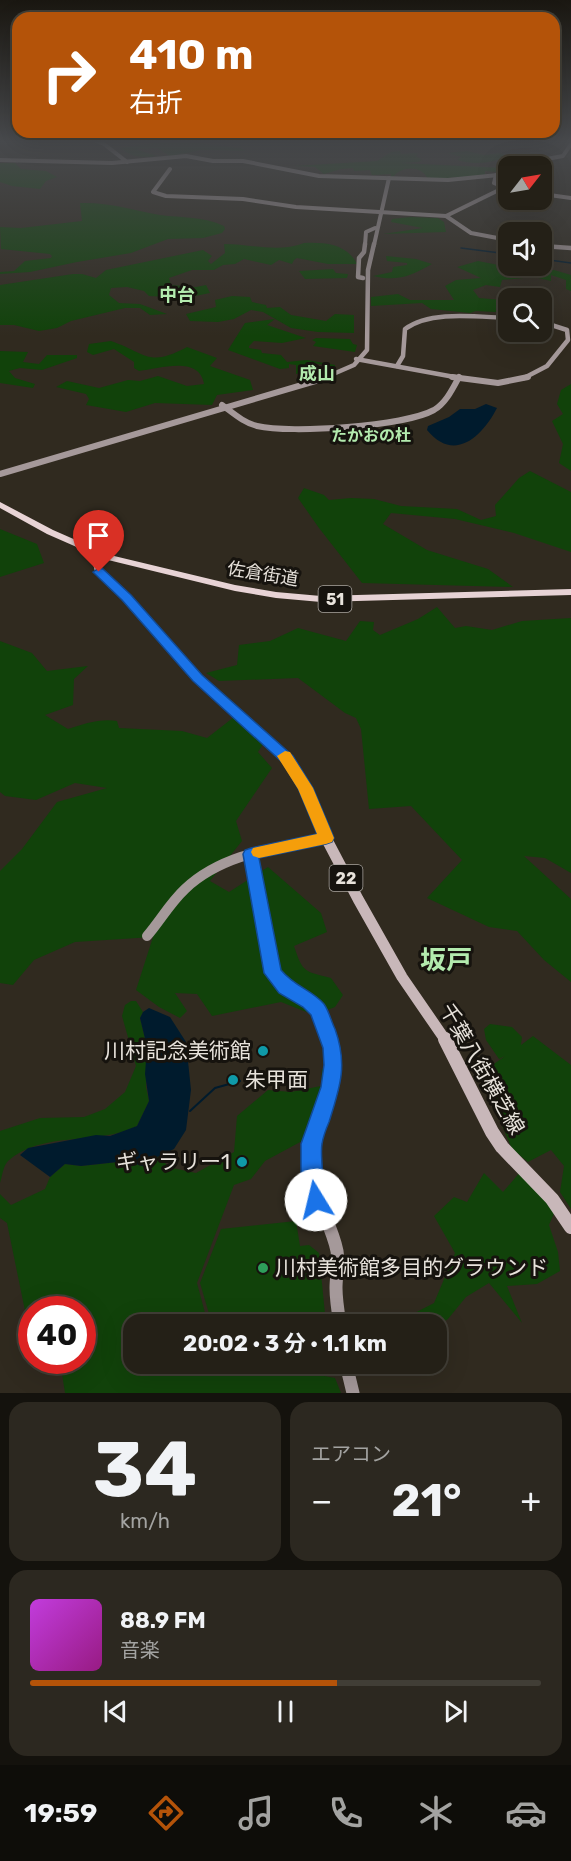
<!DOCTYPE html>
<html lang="ja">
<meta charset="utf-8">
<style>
:root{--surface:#242017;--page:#2c2820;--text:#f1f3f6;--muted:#a3a3a1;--line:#413e36;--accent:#b45309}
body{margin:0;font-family:Rubik,"Noto Sans JP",sans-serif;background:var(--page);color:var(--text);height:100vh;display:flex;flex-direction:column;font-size:22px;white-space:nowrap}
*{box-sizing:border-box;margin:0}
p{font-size:20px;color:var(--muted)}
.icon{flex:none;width:33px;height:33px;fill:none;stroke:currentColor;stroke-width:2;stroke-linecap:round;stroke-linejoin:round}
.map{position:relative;height:1393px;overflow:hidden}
.drawer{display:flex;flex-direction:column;gap:9px;padding:9px;background:#14120d;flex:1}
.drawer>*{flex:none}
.banner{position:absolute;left:12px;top:12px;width:548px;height:126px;border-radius:18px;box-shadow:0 6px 24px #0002,0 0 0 2px var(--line);background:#b45309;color:#fff;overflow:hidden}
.needle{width:39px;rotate:59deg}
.tools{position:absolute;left:498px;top:156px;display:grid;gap:12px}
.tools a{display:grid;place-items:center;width:54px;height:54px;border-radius:12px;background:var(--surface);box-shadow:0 6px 24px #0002,0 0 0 2px var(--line);font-size:30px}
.speed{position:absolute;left:18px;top:1296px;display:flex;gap:12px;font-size:30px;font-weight:700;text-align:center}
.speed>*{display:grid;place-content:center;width:78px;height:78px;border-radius:50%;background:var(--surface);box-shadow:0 6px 24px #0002,0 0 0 2px var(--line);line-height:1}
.speed .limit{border:9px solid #d22;background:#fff;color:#111}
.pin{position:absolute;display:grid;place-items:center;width:51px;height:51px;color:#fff;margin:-62px -26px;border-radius:50% 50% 50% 0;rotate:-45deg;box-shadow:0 0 6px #0007}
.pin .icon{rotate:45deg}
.me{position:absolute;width:66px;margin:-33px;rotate:351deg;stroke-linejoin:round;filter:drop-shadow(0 0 4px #0008)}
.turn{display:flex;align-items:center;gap:21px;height:126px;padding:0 18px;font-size:27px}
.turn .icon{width:78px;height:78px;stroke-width:2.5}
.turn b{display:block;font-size:42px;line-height:51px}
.big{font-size:45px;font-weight:700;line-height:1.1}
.drawer .card{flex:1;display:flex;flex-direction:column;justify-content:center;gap:9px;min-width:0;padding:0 21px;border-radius:18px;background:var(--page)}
.drawer .dial{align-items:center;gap:0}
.dial b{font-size:78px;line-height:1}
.song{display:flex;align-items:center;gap:18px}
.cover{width:72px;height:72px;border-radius:9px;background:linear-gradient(135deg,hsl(290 70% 55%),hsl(310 70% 35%))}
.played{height:6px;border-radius:3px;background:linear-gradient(90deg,var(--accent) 60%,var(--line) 60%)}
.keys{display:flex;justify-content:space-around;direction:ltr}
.heat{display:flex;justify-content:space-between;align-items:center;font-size:33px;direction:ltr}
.drawer .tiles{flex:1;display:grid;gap:9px;grid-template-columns:1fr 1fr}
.card:last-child{grid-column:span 2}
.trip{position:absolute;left:123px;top:1314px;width:324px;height:60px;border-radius:18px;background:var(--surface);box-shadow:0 6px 24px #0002,0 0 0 2px var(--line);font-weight:700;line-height:60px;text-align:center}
.dock{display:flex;height:96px;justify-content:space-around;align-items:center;background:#0e0d09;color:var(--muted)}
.dock .icon{width:42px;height:42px}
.dock .selected{color:var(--accent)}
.dock b{font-size:27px;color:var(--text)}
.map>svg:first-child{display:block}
.green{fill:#11420a}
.water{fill:#001b2d}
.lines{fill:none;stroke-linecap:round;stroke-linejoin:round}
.stream-far1{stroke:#001b2d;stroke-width:1.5}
.stream{stroke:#001b2d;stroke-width:2}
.secondary-far4{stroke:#a5999a;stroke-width:4}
.secondary-far3{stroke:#a5999a;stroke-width:4.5}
.secondary-far2{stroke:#a5999a;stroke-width:6}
.secondary-far1{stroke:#a5999a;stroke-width:10}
.secondary{stroke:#a5999a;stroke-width:13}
.primary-far2{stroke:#c8b7b9;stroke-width:8}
.primary-far1{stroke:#c8b7b9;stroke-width:11}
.primary{stroke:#c8b7b9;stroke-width:14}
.highway{fill:#e7d3d5;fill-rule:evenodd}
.route{fill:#1a73e8;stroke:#114b97;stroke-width:1.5}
.slow{fill:#f59e0b}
.culture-dot{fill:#0f9aa8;stroke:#16130e;stroke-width:2}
.leisure-dot{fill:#2e9e5b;stroke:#16130e;stroke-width:2}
.labels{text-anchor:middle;stroke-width:6;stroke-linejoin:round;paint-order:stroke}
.far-neighbourhood-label{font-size:16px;font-weight:bold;fill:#b3ebae;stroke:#16130e}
.shield{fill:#16130e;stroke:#a8a49e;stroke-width:1.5}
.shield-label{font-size:16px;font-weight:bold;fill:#e7e2db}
.far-quarter-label{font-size:18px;font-weight:bold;fill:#b3ebae;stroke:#16130e}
.street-label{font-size:18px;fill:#e7e2db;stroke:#16130e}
.near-poi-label{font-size:21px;fill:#e7e2db;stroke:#16130e;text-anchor:end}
.near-street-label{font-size:21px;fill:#e7e2db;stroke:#16130e}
.near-quarter-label{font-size:26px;font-weight:bold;fill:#b3ebae;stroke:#16130e}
</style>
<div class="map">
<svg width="571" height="1393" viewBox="0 0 571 1393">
<rect width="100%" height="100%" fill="#302a1f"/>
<g class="green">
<path d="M168,141C193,141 216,146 241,148L246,151L201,150L170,156L157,148L135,149L157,156C141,158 132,157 120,148Z"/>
<path d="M400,151L401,154L418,153L416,156L422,160L418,162L400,163L504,168L528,159L529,162L535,164L508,166V173L485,171V176L428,179C421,165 402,166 393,177H391V174L372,175L370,170L354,171L353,168L341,169L324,174L315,167L294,166L377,161L391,152Z"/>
<path d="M467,151L484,155L500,153L507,156C491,164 474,165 457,160L462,157L447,153Z"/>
<polygon points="0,163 15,163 21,169 46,171 57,177 46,181 40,189 12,186 0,182"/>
<path d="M80,203C108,202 133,210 160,215C182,218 203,216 224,226L225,229L222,233L203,238L168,239L131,253L77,262L30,272L0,274V272L14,271L25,261L51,258L52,256L50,254L1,249L0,227L21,228L82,221Z"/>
<polygon points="410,217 438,218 444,222 446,232 383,234 423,228 391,222 392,219"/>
<path d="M304,243C325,242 347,244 357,264H328L297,258L294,260L292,264L279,260L271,265L244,259L235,264L223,265L214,270H192L169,278L171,285L196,287L206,285L210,293L185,298L149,296L144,291L127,287L111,288L109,295L119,303L140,304L167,314L150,315L140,308H125L71,321L57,328L39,331L14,325H0V285L73,274H82L96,278L106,270L203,250L212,256L208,261L211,264L225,253L224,244C249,244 279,253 304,243Z"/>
<path d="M386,256L416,259L432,264C410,276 398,282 373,276L392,272L393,267L407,265V263L387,261Z"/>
<polygon points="478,261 529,271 554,270 571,275 571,291 566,289 566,280 551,275 551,281 534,277 502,280 500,287 486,285 473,290 479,298 502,300 496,312 476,311 470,313 431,309 422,303 371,306 371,297 398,294 410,300 454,300 445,286 456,280 481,278 457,267"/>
<polygon points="333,269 336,273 348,274 347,278 305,279 299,271"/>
<polygon points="232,296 250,297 252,302 266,305 267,308 280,307 291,315 326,321 335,314 354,315 354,333 318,332 291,328 263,312 251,310 234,319 218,322 190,321 186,314 216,307 215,300"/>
<polygon points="275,319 267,325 306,338 282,343 254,341 249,346 249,348 261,350 262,353 281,355 287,362 307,360 335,365 335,367 326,370 330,366 313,363 310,370 296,374 296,365 289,364 289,368 280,369 228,350 245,323"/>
<polygon points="316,338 350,339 353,344 357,345 355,352 313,346 316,342 312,340"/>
<path d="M111,341C146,353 148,368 187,347L217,358L210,366L250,380L253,390L217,395L212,405L155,403L126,412L86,405L89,399L86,394L56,387L67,381L99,388L128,380L140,381L158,376L187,386L204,384C199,355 159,369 139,371L134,368V362L114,349L93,355L87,352L89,344Z"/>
<polygon points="0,351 28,352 23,362 39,364 47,355 77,355 77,358 42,370 20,368 9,371 15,378 35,384 33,388 0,383"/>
<polygon points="571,384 571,471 559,463 563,444 552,421 563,414 557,404 561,390"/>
<polygon points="530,471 571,492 571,552 514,533 455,519 391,513 383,524 427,550 488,569 513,587 362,583 319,528 298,498 304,488 324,495 329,500 351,498 374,499 401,506 457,509 481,520 496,516 495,505 519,478"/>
<polygon points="0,529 37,544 44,563 0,577"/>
<polygon points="437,607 455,628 466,626 492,630 522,621 571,618 571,873 545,858 524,856 571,899 571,982 544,960 517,931 489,927 427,898 462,860 411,806 369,809 361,729 356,718 345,713 298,678 219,681 206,673 237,665 239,645 270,641 298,628 346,641 360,621 374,622 373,630 380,635 418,619"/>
<path d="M0,641L32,653L47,671L88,666L74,679L73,705L45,715L68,729C83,724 101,718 117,721L119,728L182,731L207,738L234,717L263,744L258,752L272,768L236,821L242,841L210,881L229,892L268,867L321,913L327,932L294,946C303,973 304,971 331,978L343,995L335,1007L314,1015L281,1002L212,1016L197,994L175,993L187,1011L180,1018L159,1007L136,990L153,937L75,942L34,960L13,985L0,983V871L22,849L57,802L107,788L75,783L36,800L5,796L0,792Z"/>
<path d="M131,1001H136L143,1012L140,1018L147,1047L146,1087L149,1101L137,1126C99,1146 42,1130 8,1161C3,1166 2,1177 0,1183V1131L40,1118L84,1117L105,1109L125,1092L136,1066L122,1016L125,1005Z"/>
<polygon points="490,1024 512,1027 522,1037 521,1045 533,1036 571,1065 571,1209 560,1192 564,1166 551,1150 528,1162 512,1149 480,1074 505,1056 499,1059 486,1040 484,1029"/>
<polygon points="322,1069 330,1072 304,1140 265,1161 251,1179 234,1185 197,1283 208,1324 134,1324 134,1364 262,1364 335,1378 341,1393 65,1393 60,1361 82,1360 82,1310 32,1310 31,1340 7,1223 0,1218 0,1194 11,1205 45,1189 50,1177 65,1164 81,1166 127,1161 145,1167 151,1160 160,1156 168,1167 196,1173 234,1152 237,1116 268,1090 291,1092 321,1086"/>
<polygon points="521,1171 555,1211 549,1225 558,1252 560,1271 537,1284 507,1286 522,1323 489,1283 466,1297 448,1319 437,1326 401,1324 401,1320 434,1303 455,1253 434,1216 454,1197 467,1202 484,1173 503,1192"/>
<polygon points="296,1221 300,1246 309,1245 319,1253 326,1324 212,1324 200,1283 221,1229"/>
</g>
<g class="water">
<path d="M486,404L497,408C482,437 454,463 427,430L428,426L449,417L460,409H475Z"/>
<polygon points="149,1008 170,1017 186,1042 191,1090 186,1130 174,1149 151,1160 145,1167 127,1161 81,1166 65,1164 50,1177 20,1155 28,1148 96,1135 110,1136 137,1126 149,1101 145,1074 147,1047 140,1018 143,1012"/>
</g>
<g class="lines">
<g class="stream-far1">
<polyline points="461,248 508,254"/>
<polyline points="542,259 571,263"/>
</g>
<polyline class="stream" points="190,1111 215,1088 240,1081"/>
<g class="secondary-far4">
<polyline points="96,141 104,144 127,162"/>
<polyline points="0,160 112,163 186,156 213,161 243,161 319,176 448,180 508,174"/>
<polyline points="535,166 540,165 541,160 563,156 571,144"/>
<polyline points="170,169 153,192 166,196 243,199 296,207 446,216 503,188"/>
<polyline points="496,175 494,183 508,189"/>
<polyline points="542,194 571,198"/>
<polyline points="446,216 471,233 508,240"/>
<polyline points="365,245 366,232 375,228"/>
<polyline points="374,245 389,178"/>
</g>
<g class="secondary-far3">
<polyline points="542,246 571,248"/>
<polyline points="363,278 358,277 359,258 364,252 365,244"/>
<polyline points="356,359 460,378"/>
<path d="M397,366L403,356L405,329C431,310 477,317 508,318"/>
<polyline points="324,378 354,365 367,350 368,270 374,244"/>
<polyline points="524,378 547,366 568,340 567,330 542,322"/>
</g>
<g class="secondary-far2">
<polyline points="452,377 498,383 528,377"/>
<path d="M222,405C233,413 244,423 257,426C291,434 405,426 434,410C446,403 453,388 459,377"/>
<polyline points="0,474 329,377"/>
</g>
<g class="secondary-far1">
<path d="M251,854L273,973C286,990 307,997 319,1014C325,1022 327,1031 329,1041"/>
<path d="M147,936C160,921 170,903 185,889C223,853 277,848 326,838"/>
</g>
<g class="secondary">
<path d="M329,1039C342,1082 312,1121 311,1164C311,1196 331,1221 337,1251C339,1263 336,1276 336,1288C336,1300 338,1312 340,1324"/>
<polyline points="346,1364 353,1393"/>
</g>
<polyline class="primary-far2" points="104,556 97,563 99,572 126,597 197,678 290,764"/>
<polyline class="primary-far1" points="290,763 305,788 326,838 358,899 402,977 446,1041"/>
<polyline class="primary" points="445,1039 492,1132 502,1147 552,1199 571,1227"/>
<polygon class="highway" points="0,502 53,530 110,555 235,585 276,592 321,596 571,589 571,595 321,602 276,598 235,591 104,559 47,534 0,508"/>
</g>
<linearGradient id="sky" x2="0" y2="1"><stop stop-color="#1a1711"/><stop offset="0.42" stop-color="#484a4d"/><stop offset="1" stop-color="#484a4d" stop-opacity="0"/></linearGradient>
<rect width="571" height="336" fill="url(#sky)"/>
<path class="route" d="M99,568L103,569L131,595L202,675L293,756L313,788L334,838L332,842L326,844L259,858L281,970C295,987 312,990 324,1004C329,1011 331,1021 335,1029C348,1065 340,1087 329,1122C326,1129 323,1137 322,1144C319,1160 328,1196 323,1207L316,1210L308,1207L301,1184V1144L321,1087L324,1065L323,1048L311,1015L303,1007L279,993L264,973L243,854L245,850L251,848L317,834L298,788L283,763L193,681L122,600L95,574L93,572Z"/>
<polygon class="slow" points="285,751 290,752 313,788 334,838 332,842 326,844 259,858 253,856 251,852 253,848 317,834 298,789 277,756"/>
<g class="culture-dot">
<circle cx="263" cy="1051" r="6"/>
<circle cx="233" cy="1080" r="6"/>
<circle cx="242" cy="1162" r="6"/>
</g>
<circle class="leisure-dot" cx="263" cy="1268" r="6"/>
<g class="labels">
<g class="far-neighbourhood-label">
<text x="371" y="441">たかおの杜</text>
</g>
<g class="shield">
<rect x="318.5" y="586" width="33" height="26" rx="4.5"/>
<rect x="329.5" y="865" width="33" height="26" rx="4.5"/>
</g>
<g class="shield-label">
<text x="335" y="605">51</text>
<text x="346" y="884">22</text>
</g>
<g class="far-quarter-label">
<text x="177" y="301">中台</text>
<text x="317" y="380">成山</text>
</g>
<g class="street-label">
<text transform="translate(263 574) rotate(9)" y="6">佐倉街道</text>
</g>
<g class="near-poi-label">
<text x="251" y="1058">川村記念美術館</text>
<text x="245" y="1087" text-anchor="start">朱甲面</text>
<text x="230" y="1169">ギャラリー1</text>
<text x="275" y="1275" text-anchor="start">川村美術館多目的グラウンド</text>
</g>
<g class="near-street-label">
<text transform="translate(482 1069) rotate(60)" y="7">千葉八街横芝線</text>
</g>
<g class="near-quarter-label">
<text x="446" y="969">坂戸</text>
</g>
</g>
</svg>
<div class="tools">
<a><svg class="needle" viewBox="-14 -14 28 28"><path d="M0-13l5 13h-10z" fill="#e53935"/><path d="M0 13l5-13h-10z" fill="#a3a3a1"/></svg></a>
<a><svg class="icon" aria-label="sound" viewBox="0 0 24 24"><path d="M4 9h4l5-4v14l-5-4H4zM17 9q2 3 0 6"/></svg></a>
<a><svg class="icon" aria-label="search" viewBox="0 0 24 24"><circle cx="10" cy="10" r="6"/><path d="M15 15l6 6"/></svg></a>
</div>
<div class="speed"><div class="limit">40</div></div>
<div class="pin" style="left:99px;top:572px;background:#d93025"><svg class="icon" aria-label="arrive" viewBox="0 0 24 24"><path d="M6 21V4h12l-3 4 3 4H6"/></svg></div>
<svg class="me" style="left:316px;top:1200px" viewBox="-20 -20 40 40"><circle r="19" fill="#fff"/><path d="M0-13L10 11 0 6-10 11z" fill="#1a73e8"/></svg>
<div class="trip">20:02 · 3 分 · 1.1 km</div>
<div class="banner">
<div class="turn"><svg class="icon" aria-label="right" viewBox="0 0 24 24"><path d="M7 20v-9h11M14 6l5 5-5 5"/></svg><div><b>410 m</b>右折</div></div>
</div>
</div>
<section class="drawer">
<div class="tiles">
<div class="card dial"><b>34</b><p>km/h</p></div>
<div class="card"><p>エアコン</p>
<div class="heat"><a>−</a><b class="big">21°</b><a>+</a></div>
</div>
<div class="card">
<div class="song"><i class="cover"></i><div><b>88.9 FM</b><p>音楽</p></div></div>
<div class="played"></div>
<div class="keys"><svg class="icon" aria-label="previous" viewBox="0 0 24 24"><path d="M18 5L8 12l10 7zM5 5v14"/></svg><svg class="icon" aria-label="pause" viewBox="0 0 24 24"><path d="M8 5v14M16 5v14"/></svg><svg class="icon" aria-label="next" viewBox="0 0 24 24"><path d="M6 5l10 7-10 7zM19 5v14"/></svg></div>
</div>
</div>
</section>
<nav class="dock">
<b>19:59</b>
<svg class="icon selected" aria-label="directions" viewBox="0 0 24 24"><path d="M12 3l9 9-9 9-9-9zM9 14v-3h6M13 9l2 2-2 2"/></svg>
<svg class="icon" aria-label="music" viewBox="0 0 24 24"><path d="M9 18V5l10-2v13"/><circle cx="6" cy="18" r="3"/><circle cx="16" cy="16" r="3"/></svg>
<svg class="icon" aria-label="phone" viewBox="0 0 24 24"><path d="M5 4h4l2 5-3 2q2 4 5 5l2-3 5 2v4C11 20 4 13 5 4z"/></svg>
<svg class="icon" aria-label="climate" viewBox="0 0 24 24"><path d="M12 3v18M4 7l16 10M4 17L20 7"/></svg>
<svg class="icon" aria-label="car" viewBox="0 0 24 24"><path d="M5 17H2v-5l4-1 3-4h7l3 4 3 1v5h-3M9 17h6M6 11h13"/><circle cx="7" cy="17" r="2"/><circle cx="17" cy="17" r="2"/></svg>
</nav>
